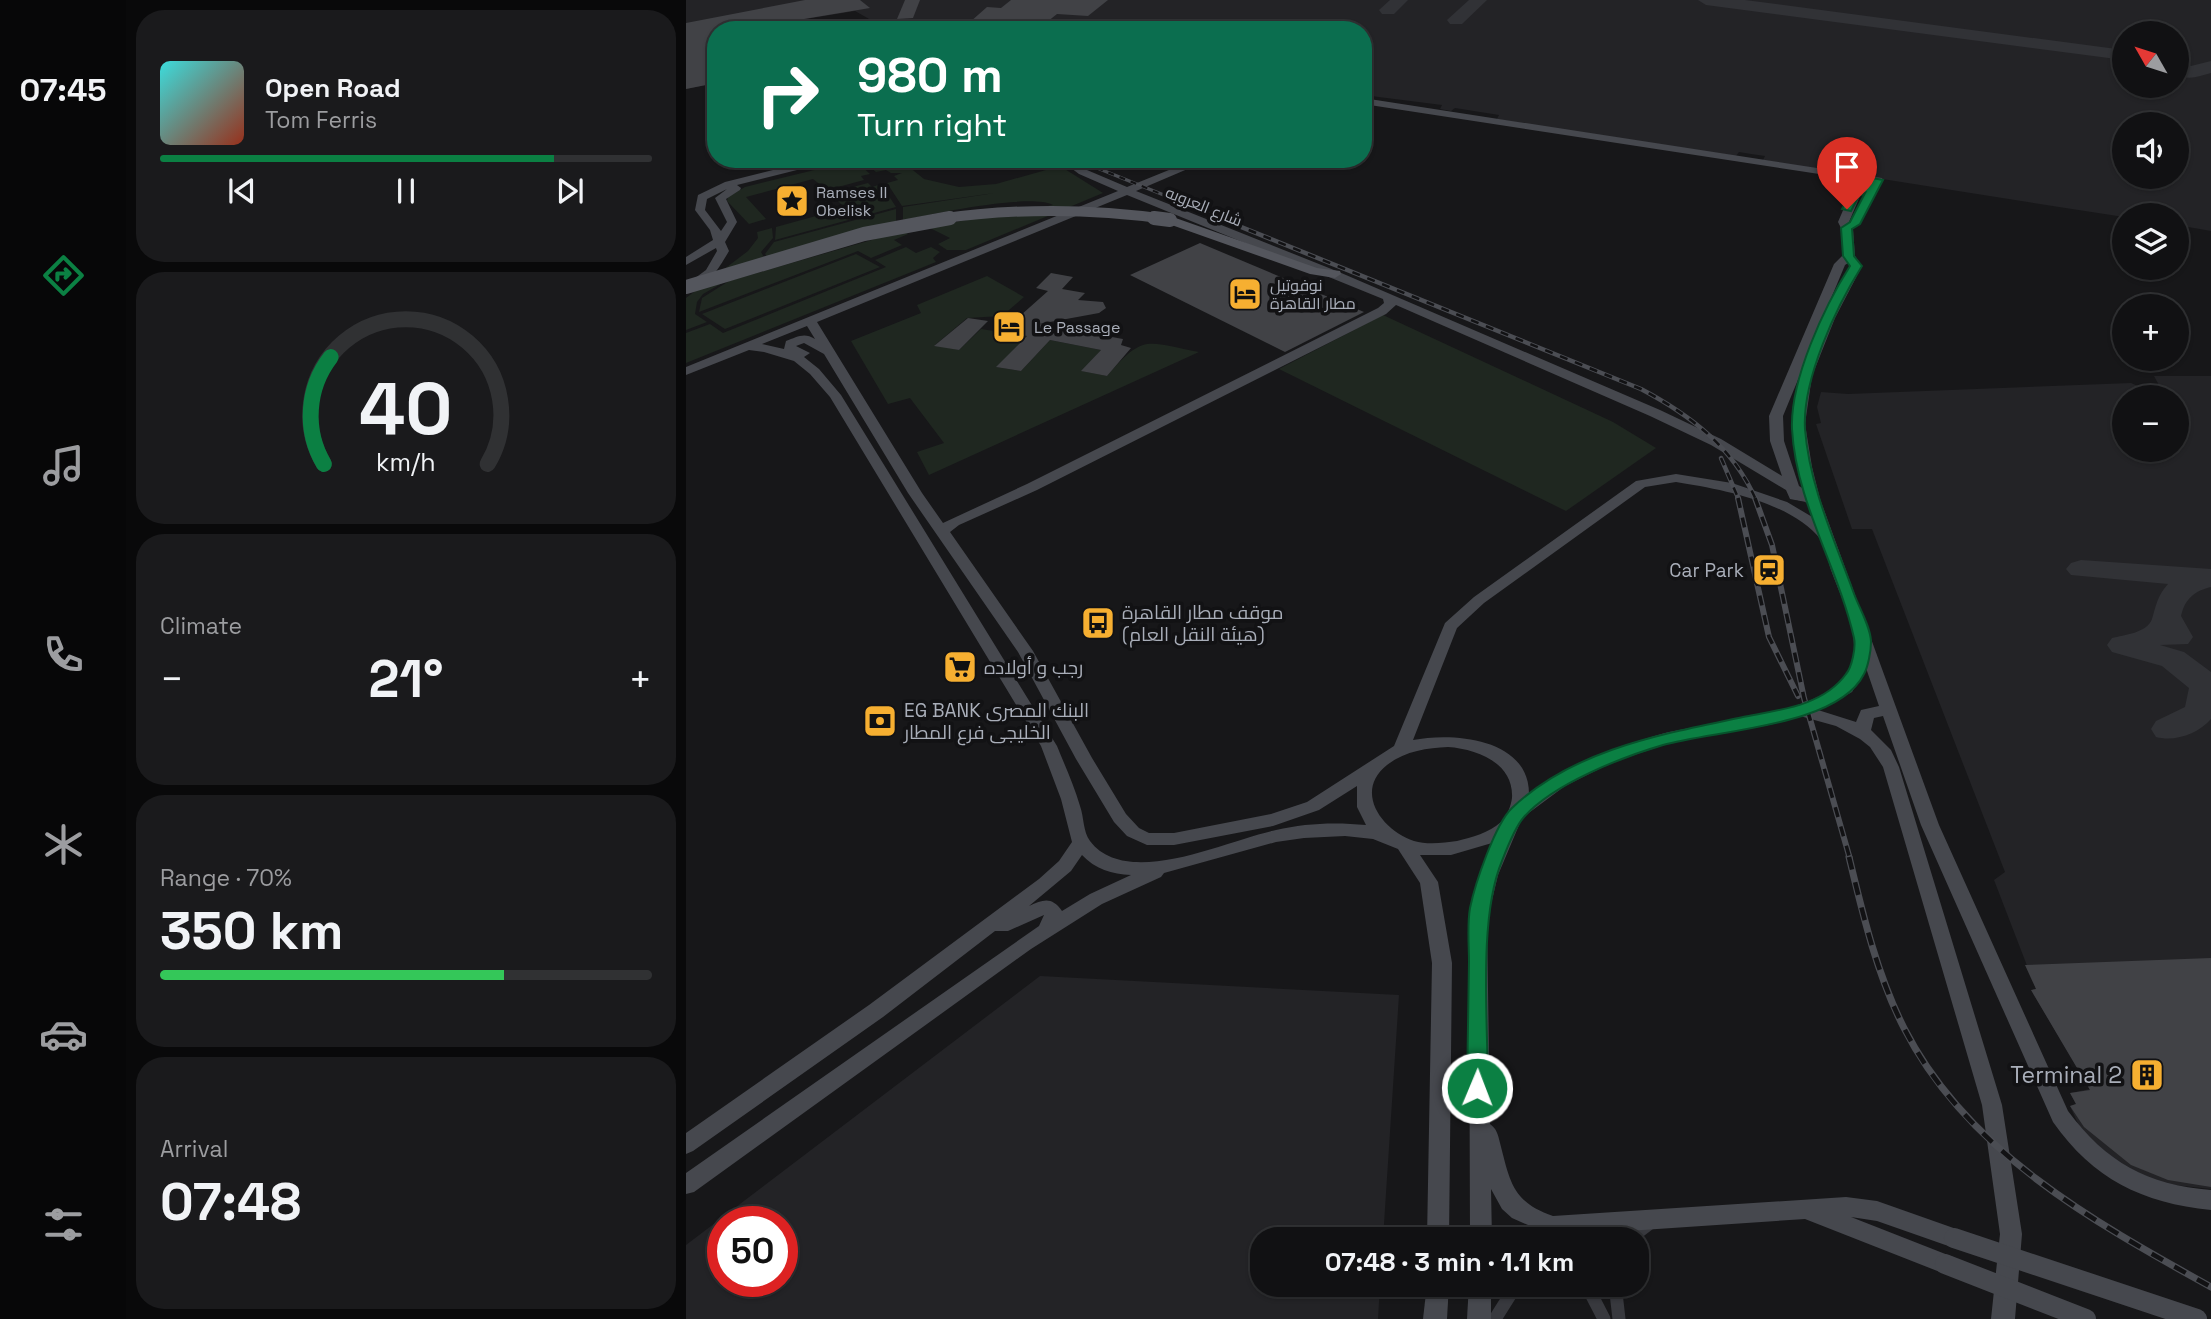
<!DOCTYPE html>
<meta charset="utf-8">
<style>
:root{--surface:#111113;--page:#1a1a1c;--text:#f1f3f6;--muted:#9c9da0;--line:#303133;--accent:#0b8043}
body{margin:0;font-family:"Space Grotesk",Cairo,sans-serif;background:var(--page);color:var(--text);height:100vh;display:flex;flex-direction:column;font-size:26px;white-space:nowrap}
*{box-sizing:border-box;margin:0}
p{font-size:23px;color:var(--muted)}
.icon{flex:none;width:38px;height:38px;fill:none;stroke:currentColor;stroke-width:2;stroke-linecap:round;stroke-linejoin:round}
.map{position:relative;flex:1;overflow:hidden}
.sheet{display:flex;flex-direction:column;gap:10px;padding:10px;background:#09090a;width:560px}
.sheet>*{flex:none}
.banner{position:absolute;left:21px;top:21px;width:665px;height:147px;border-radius:28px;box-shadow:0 2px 5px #0004,0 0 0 2px var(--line);background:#0b6e4f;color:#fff;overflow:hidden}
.needle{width:46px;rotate:309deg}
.buttons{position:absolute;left:1426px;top:21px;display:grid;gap:14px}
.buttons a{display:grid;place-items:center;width:77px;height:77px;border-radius:50%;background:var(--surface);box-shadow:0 2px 5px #0004,0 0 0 2px var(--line);font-size:35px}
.speed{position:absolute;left:21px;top:1206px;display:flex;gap:14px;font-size:35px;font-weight:700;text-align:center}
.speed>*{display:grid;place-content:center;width:91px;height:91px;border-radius:50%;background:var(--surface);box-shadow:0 2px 5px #0004,0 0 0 2px var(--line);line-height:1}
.speed .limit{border:10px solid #d22;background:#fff;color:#111}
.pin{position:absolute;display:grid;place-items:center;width:60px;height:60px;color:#fff;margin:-72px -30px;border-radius:50% 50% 50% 0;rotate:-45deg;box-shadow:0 0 7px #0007}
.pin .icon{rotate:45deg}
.me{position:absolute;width:77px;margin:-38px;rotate:1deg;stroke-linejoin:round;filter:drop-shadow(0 0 5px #0008)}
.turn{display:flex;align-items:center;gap:24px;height:147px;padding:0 35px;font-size:32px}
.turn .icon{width:91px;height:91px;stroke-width:2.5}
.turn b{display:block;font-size:49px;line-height:60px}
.big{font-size:52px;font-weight:700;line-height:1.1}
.sheet .widget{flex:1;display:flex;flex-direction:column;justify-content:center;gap:10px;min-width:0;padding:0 24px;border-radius:28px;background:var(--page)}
.sheet .dial{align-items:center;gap:0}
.dial svg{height:182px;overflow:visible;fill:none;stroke:var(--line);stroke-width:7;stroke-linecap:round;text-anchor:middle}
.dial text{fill:var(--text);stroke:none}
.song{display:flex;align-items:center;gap:21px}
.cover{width:84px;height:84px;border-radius:10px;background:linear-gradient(135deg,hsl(180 70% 55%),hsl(10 70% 35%))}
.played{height:7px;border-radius:4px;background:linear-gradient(90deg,var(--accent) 80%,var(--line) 80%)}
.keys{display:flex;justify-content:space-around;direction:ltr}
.heat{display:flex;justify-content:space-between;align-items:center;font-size:38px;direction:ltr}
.charge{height:10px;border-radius:5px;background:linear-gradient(90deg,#34c759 70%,var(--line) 0)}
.trip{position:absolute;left:564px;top:1227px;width:399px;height:70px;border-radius:28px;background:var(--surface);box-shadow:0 2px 5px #0004,0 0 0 2px var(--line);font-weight:700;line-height:70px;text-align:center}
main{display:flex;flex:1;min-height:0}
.tab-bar{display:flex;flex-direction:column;width:126px;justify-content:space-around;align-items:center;background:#070708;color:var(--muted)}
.tab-bar .icon{width:49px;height:49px}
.tab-bar .current{color:var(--accent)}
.tab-bar b{font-size:32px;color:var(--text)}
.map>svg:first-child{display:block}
.built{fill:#232326;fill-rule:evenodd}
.green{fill:#1f2720}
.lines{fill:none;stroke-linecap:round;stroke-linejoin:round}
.taxiway{fill:#313236;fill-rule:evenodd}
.building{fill:#414246}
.street{stroke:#38393e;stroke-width:13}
.secondary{fill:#46484e;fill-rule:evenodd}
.primary{fill:#54565d;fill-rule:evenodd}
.rail-far3-casing{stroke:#4b4d53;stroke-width:3.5}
.rail-far2-casing{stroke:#4b4d53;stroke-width:4.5}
.rail-far1-casing{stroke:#4b4d53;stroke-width:6}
.rail-casing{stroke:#4b4d53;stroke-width:7}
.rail-far3{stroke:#121214;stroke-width:2;stroke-dasharray:6;stroke-linecap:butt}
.rail-far2{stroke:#121214;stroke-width:2.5;stroke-dasharray:8;stroke-linecap:butt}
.rail-far1{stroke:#121214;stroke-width:3.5;stroke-dasharray:10;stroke-linecap:butt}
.rail{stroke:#121214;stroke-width:4.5;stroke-dasharray:13;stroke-linecap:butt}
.secondary-bridge{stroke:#46484e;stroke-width:20}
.primary-bridge-far1{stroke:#54565d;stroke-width:10}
.primary-bridge{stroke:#54565d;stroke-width:14}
.route{fill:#0b8043;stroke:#07532c;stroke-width:2}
.labels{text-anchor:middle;stroke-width:7;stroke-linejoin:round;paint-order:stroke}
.far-poi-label{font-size:16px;fill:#a9aeb9;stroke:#121214;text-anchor:start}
.far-street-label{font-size:16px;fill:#a9aeb9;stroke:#121214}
.poi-label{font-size:19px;fill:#a9aeb9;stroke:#121214;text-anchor:start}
.near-poi-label{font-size:23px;fill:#a9aeb9;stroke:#121214;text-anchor:end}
</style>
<main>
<nav class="tab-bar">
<b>07:45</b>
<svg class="icon current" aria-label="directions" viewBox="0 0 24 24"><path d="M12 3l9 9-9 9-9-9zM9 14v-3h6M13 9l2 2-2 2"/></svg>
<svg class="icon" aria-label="music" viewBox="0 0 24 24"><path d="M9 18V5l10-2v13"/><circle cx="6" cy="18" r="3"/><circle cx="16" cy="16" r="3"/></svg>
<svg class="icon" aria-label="phone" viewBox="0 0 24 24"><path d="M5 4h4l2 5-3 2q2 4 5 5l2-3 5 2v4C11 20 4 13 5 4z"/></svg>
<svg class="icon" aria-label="climate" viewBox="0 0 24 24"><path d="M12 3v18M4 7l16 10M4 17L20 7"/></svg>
<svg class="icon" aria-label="car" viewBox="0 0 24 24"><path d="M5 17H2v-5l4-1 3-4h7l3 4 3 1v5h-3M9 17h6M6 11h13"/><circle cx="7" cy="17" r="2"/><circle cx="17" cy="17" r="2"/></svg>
<svg class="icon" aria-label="filters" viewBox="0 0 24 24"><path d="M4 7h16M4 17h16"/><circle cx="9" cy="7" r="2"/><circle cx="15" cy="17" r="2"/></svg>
</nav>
<section class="sheet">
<div class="widget">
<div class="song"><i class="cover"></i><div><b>Open Road</b><p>Tom Ferris</p></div></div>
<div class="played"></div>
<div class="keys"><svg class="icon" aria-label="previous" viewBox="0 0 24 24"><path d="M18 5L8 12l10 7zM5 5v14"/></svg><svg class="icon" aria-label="pause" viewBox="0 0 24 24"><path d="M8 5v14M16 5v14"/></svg><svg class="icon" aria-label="next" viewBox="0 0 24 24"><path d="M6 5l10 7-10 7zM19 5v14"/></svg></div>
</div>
<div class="widget dial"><svg viewBox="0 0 100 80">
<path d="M14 69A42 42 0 1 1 86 69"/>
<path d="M14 69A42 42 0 0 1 17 22" stroke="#0b8043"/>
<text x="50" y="56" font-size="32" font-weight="700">40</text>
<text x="50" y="72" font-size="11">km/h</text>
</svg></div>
<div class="widget"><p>Climate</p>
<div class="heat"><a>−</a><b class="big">21°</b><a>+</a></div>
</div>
<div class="widget"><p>Range · 70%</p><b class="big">350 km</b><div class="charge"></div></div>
<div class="widget"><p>Arrival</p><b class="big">07:48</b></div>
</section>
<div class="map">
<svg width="1525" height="1319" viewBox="0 0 1525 1319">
<rect width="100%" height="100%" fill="#171719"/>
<g class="built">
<path d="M0,0H1525V231L1491,225V215L1438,217L1373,207L1077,160L1079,156L1065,154L1053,152L1050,156L816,120L811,119L813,115L769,108L765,111L754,109L756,105L677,95V30H238L192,24L169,11L95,23L101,30H30V83L0,89ZM1438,33H1491V86H1438ZM1438,124H1491V177H1438Z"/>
<path d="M1468,376H1525V1189L1479,1184L1451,1174L1429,1162L1393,1126L1384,1106L1390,1104L1384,1093L1404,1089L1345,990L1350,989L1308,880L1319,872L1186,529H1166L1130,424L1135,423L1131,407L1135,392L1162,394L1445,383L1454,387H1474ZM1438,397H1491V450H1438Z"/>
<path d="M354,976L713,995L697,1239H576V1284L694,1285L692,1319H0V1245ZM37,1222H96V1281H37Z"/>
</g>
<g class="green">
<path d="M185,159H213L238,179L273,187L310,184L374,166L417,193L280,250H261L252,244L264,238L242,227L228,232L224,230L367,205C343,193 247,214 217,220V207L309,193L216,206L201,183L212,180L208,176L216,173H205L200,170L190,172L178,162Z"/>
<polygon points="157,163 172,163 184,174 175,176 178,180 141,190 127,179 60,197 80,219 63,224 41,201 42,197 59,187"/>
<polygon points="182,183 186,187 195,184 210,207 89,240 90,227 159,208 144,193"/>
<polygon points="210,209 210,222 82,258 79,254 88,242"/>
<polygon points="86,228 87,238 75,252 79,259 17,294 11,302 9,314 21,322 0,330 0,298 62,251 72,238 71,232"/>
<polygon points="217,231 222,234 208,240 216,245 185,258 172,251 13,312 16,298 43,281"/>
<polygon points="220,247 230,253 245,247 254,252 247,258 250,262 0,363 0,333 24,324 37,333 200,267 189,260"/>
<polygon points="170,254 194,267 39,329 16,314"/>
<path d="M301,276L338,297L316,316L281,318L249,345L273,350L295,329L341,336L311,367L335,371L364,340L415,350L396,371L421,376C458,333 460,342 513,352L243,475L231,452L258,443L224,398L202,404L165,341L235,313L231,305Z"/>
<polygon points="697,315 927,422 970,448 880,511 593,369"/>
</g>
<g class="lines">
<g class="taxiway">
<polygon points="704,0 722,0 708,14 696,14 693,10"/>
<polygon points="783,0 801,0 776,24 764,24 761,20"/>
<polygon points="1012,0 1059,0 1438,50 1438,60 1020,5"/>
<path d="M1491,58L1505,66L1525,61V73C1513,76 1501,82 1491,73Z"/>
<path d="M1395,560L1525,569V587C1508,591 1499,599 1495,616L1507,637L1502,644L1474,645L1498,652L1525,672V719C1512,734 1489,742 1470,737L1465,729L1470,721L1499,707L1503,688L1476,666L1426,652L1421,645L1426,638C1438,635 1461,633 1466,619C1470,606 1471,596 1482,584L1385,575L1380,569L1385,563Z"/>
</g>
</g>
<g class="building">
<polygon points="119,0 174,0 184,8 94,23 101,30 30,30 30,83 0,89 0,23"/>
<polygon points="219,0 234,0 227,18 211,19"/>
<polygon points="325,0 422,0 402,16 371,14 351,30 275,30 301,7 315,8"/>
<polygon points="514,243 678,312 599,352 444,275"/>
<polygon points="365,273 387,277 376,289 399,293 392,300 417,302 420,308 413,313 353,324 437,339 435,345 445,348 421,376 395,371 415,350 364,340 335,371 310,367 341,336 316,332 362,291 350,288"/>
<polygon points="282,318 302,321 273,350 248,346"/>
<polygon points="1525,958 1525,1187 1482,1180 1445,1165 1398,1127 1384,1106 1390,1104 1384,1093 1404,1090 1345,990 1350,989 1339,965"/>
</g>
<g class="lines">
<g class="street">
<polyline points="943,1239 964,1223"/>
<polyline points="900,1284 918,1319"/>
<polyline points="929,1284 933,1319"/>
<polyline points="809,1319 831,1284"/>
</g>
<g class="secondary">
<polygon points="190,27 208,30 186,30"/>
<path d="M677,98L1196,178L1197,180L1173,224L1167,229L1169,256L1176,266L1149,318L1126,376L1119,424L1126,467L1134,499L1253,825L1382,1111C1420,1162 1461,1185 1525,1190V1210C1456,1203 1407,1179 1367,1122L1235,825L1197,716L1188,718L1185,730L1205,750L1213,767L1316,1105L1336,1234L1329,1319H1305L1314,1234L1296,1105L1197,767L1184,747L1174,739L1150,726L1114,716L981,744L927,762L879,786L836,818L812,875L801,921L804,1124C811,1129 812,1135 814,1143C824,1181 826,1202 867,1216L1160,1197L1191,1201L1276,1231L1279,1238L1276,1245L1268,1248L1191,1221L1165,1217L1267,1257L1270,1264L1267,1271L1259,1274L1119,1219L867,1236L826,1218L816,1209L805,1189L806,1239H784L783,921L790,886L806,843L765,855H734L752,882L766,963L763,1239H741L746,963L734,883L712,849L687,839L659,836L618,838L590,842L478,873L475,877L416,904L345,949L8,1192L0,1194V1173L353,926L358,915L322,931H309L197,1017L7,1151L0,1154V1133L183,1005L353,879L373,861L386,842L375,799L355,746L144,397L124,374L108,361L78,352L63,350L0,375V367L432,191L393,174L373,159H385L401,170L441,187L510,159H525L450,191L653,272L974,410L1035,439L1096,476L1084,441L1083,416L1148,264L1157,255L1155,228L1152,222L1164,194L1179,181L677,104ZM1180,192L1164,222H1163L1174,196ZM441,195L697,299L698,303L692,308L341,484L257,523L236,493L131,322ZM1162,263L1164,266L1141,308L1159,265ZM710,305L964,416L1025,445L1100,490L1104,499C1122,503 1121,498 1128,518L1101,502L1046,483L990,474L950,481L788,597L759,623L708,746L621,802L585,814L488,833H463L453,828L440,814L406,758L347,651L264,532L273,525L351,490L700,314ZM121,326L129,339C118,332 111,337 100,341L98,349L76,344ZM118,343L138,354L222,493L332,652L390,759L428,822L441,836L461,845H488L587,826L633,810L671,786V807L680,825C650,822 619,823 590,830C541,840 441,890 404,841C397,832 398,817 394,806C388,785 379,766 371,746L155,395L133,369L118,357L124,353L110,346ZM1116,370C1102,411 1107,448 1118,489L1113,486L1098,441L1097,416ZM990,482C1034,489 1106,502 1135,540C1140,547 1142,561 1145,570C1155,598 1176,636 1165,666C1147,716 1019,721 972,735C925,749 882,767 843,795C844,738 767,732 727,740L771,628L798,603L959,487ZM1180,668L1193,706L1175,710L1170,722L1132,710L1166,692ZM762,747C791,749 828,763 826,798C825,806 821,816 815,822C803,833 786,837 771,841C758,843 741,845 728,841C697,831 667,792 701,765C719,751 741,748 762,747ZM396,855C409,869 426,874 445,875L404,894L376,911C366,897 358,899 343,906L385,871Z"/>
<path d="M131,159H169L136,169L131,165L51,185L55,188L54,190L40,199L51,222L39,242L43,251C34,266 21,291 1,288V284L20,270L31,251L30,248L0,265V257L27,240L24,230L9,210L12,195L39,182ZM41,189L29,198L41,222L35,231L19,210L21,199Z"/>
<polygon points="741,1284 763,1284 761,1319 737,1319"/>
<polygon points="783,1284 805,1284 805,1319 781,1319"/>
</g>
<polygon class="primary" points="484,216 631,268 654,271 655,274 649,278 624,274 480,223 478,220"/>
<defs>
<polyline id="rail-far3" points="389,159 537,219"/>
<g id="rail-far2">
<path d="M533,218L955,389C1004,415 1047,447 1070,500"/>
<polyline points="1035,458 1053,500"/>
</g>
<g id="rail-far1">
<polyline points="1052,498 1083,637 1112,696"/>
<polyline points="1069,498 1086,545 1118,698 1164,859"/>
</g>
<path id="rail" d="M1163,857C1177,915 1191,975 1218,1028C1281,1152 1408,1222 1525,1287"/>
</defs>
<use href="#rail-far3" class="rail-far3-casing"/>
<use href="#rail-far2" class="rail-far2-casing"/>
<use href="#rail-far1" class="rail-far1-casing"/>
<use href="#rail" class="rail-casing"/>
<use href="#rail-far3" class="rail-far3"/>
<use href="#rail-far2" class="rail-far2"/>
<use href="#rail-far1" class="rail-far1"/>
<use href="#rail" class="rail"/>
<g class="secondary-bridge">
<polyline points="1268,1238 1511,1319"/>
<polyline points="1259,1264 1400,1319"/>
</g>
<path class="primary-bridge-far1" d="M252,219C329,208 402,208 480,219"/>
<g class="primary-bridge">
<polyline points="468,218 484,220"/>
<polyline points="0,287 178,234 264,218"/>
</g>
</g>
<path class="route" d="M1181,177L1197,180L1174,224L1166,229L1168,256L1176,266C1150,307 1116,380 1119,429C1123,484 1148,539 1167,591C1172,606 1185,627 1185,642C1185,651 1182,667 1178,674C1152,727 1029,730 977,745C936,757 867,784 838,817C829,827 821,848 816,861C792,918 802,1024 802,1088L798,1094L791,1097L784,1094L781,1088C782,1046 782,1004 783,962C783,945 781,925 784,908C789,884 809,824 826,808C888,749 977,734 1057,717C1093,710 1137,706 1160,674C1166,667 1170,647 1168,638C1152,567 1110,503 1106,429C1104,380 1138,307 1164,266L1157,256L1155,228L1164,222L1179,193L1173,196L1165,211L1156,209C1165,191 1173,191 1181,177Z"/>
<defs>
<symbol id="sight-square" viewBox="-11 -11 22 22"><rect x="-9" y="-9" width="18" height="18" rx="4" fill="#f6af31" stroke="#121214"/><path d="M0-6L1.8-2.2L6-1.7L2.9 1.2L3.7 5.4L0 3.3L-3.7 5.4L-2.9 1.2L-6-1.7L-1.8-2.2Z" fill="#111"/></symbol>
<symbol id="hotel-square" viewBox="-11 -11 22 22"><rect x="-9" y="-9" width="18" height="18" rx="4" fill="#f6af31" stroke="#121214"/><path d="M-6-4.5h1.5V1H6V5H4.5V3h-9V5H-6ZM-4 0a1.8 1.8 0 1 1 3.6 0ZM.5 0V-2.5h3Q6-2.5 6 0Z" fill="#111"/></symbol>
<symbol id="station-square" viewBox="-11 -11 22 22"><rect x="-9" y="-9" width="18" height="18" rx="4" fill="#f6af31" stroke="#121214"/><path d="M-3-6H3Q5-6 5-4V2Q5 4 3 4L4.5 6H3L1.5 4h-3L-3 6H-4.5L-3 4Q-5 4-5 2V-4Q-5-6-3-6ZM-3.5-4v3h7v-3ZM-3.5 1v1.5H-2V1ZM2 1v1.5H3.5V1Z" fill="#111"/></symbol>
<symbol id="bus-square" viewBox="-11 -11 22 22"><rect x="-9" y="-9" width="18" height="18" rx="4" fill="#f6af31" stroke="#121214"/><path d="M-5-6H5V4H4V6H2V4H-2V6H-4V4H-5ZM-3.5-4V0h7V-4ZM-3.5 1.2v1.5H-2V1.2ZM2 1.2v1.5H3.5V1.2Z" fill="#111"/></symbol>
<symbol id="supermarket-square" viewBox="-11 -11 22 22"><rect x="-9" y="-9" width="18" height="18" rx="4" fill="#f6af31" stroke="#121214"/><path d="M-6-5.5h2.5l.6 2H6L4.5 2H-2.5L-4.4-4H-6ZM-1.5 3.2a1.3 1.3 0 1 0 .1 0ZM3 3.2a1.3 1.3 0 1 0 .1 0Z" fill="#111"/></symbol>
<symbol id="bank-square" viewBox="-11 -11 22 22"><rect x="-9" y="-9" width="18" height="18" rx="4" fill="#f6af31" stroke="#121214"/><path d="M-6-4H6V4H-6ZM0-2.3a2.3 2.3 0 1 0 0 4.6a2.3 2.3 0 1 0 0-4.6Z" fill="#111"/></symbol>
<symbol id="building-square" viewBox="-11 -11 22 22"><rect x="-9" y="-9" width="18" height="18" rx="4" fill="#f6af31" stroke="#121214"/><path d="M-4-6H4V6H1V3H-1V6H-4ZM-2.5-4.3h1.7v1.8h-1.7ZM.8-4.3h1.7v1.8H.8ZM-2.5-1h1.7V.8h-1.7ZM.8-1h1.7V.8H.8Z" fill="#111"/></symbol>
</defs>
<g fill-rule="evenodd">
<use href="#sight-square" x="87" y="182" width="38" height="38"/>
<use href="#hotel-square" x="540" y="275" width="38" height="38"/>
<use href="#hotel-square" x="304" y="308" width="38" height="38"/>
<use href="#station-square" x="1064" y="551" width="38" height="38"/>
<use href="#bus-square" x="393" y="604" width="38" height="38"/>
<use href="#supermarket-square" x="255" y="648" width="38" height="38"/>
<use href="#bank-square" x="175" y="702" width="38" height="38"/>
<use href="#building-square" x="1442" y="1056" width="38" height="38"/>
</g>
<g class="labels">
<g class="far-poi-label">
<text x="130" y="198">Ramses II<tspan x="130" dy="18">Obelisk</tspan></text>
<text x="584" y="291">نوفوتيل<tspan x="584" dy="18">مطار القاهرة</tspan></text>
<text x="348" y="333">Le Passage</text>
</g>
<g class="far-street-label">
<text transform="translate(518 206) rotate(22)" y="6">شارع العروبه</text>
</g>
<g class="poi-label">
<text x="1058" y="577" text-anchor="end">Car Park</text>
<text x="436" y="619">موقف مطار القاهرة<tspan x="436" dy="22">(هيئة النقل العام)</tspan></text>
<text x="298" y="674">رجب و أولاده</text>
<text x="218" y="717">EG BANK البنك المصرى<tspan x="218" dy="22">الخليجى فرع المطار</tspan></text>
</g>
<g class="near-poi-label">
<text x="1436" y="1083">Terminal 2</text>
</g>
</g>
</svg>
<div class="buttons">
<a><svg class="needle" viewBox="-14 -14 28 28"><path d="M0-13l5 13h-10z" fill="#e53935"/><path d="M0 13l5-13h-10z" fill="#9c9da0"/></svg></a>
<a><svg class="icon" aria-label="sound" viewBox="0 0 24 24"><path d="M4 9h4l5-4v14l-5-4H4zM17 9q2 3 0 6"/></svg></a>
<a><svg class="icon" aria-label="layers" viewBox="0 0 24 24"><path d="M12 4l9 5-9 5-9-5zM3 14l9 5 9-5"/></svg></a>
<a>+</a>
<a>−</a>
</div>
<div class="speed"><div class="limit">50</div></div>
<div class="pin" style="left:1161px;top:209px;background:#d93025"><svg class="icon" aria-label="arrive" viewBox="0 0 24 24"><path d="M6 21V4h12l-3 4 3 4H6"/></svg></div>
<svg class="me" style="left:791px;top:1088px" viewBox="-20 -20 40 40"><circle r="17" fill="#0b8043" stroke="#fff" stroke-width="3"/><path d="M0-11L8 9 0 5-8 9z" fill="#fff"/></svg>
<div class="trip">07:48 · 3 min · 1.1 km</div>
<div class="banner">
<div class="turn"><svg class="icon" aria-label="right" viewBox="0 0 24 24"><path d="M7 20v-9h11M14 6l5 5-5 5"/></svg><div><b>980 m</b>Turn right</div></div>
</div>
</div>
</main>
